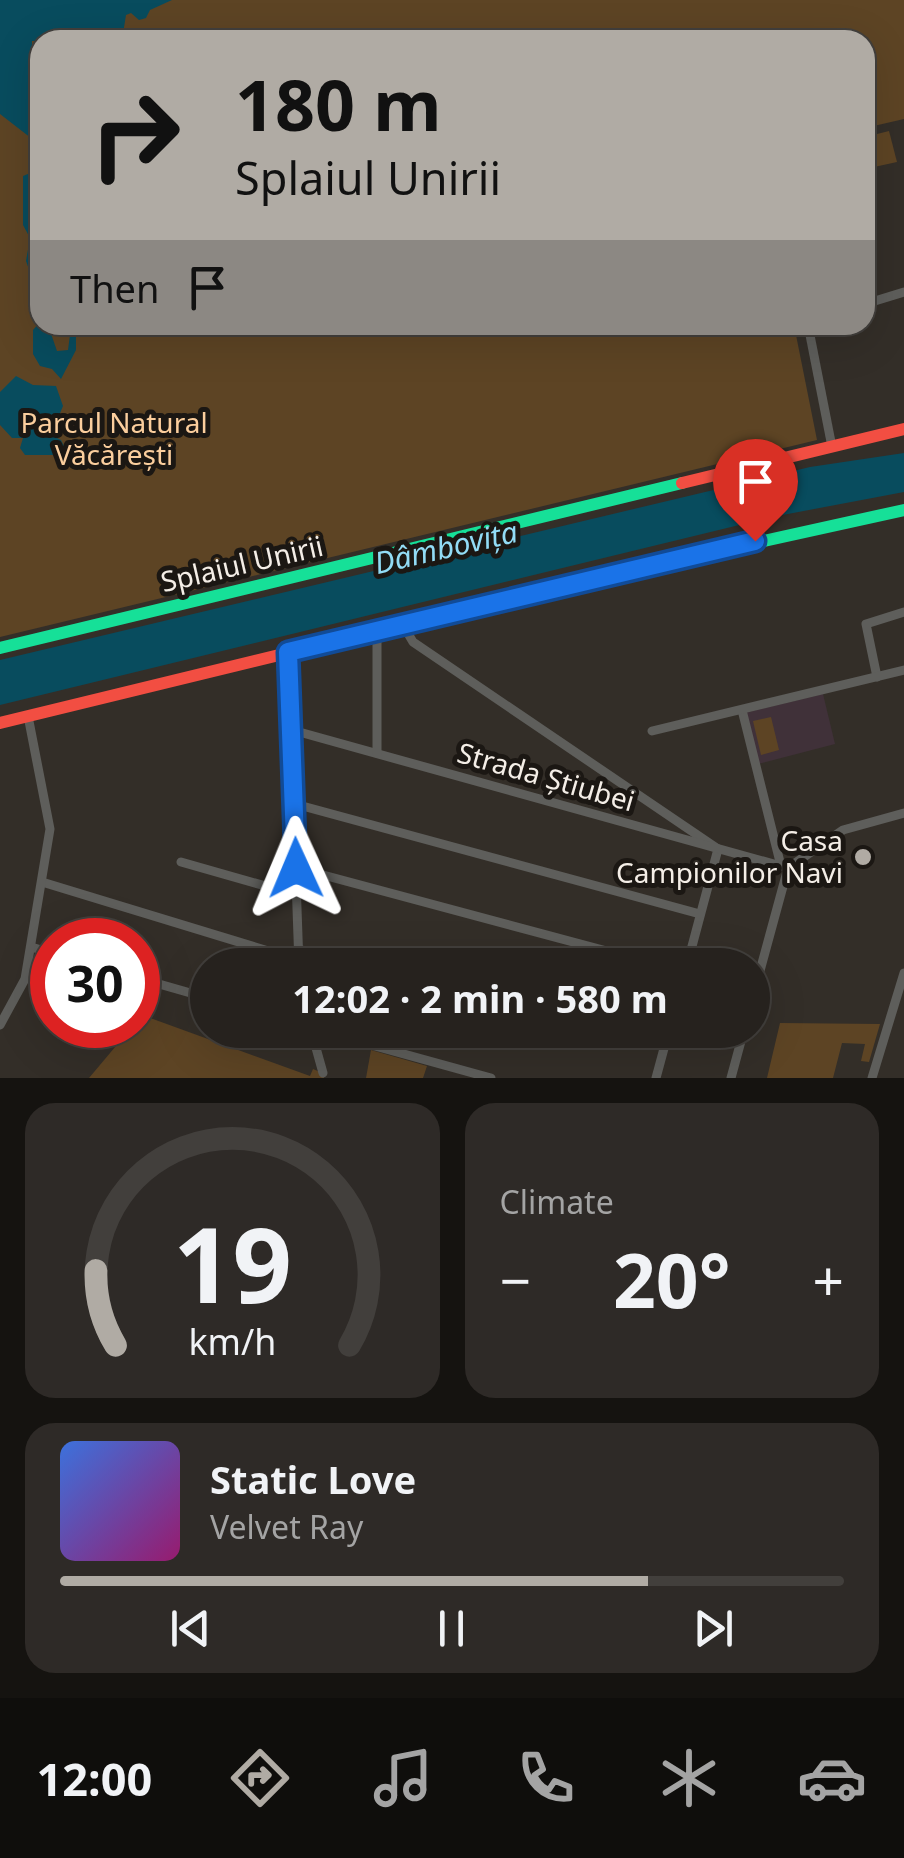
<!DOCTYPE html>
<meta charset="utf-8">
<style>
:root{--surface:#26221e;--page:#2e2a27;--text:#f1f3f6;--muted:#a4a4a4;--line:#423f3c;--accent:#b0aba4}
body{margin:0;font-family:"Noto Sans",sans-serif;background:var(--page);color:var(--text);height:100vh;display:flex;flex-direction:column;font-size:38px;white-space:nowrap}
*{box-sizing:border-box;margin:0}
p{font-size:32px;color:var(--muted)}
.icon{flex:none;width:55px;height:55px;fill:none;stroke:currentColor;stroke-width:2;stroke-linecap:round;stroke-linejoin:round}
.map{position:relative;height:1078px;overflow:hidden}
.drawer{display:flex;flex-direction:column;gap:25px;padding:25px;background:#151310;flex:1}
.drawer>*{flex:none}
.banner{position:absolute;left:30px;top:30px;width:845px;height:305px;border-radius:30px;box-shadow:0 10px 40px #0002,0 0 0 2px var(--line);background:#b0aba4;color:#111;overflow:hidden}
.speed{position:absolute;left:30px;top:918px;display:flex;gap:20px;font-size:50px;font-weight:700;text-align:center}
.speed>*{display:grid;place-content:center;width:130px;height:130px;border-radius:50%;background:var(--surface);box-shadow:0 10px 40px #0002,0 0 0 2px var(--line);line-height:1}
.speed .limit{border:15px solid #d22;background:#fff;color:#111}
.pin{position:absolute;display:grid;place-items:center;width:85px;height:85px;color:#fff;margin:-102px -42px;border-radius:50% 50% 50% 0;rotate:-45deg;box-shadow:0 0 10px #0007}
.pin .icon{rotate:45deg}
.me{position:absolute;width:110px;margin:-55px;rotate:359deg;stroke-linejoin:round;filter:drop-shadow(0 0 8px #0008)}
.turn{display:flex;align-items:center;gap:35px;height:210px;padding:0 40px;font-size:45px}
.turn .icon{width:130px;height:130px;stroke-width:2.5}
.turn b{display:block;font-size:70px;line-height:85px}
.then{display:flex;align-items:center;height:95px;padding:0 40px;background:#0003;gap:20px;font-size:38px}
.big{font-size:75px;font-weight:700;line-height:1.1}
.drawer .card{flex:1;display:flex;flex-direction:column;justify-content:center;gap:15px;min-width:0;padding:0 35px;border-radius:30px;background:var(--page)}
.drawer .dial{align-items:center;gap:0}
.dial svg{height:260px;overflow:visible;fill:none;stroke:var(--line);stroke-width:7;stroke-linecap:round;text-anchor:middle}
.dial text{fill:var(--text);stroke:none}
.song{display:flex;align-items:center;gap:30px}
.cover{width:120px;height:120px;border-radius:15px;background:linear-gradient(135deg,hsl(220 70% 55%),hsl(320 70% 35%))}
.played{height:10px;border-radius:5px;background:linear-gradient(90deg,var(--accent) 75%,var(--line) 75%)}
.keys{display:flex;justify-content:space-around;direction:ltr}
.heat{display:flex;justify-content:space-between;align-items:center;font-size:55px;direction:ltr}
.drawer .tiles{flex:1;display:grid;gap:25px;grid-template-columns:1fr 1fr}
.card:last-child{grid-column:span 2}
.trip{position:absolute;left:190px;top:948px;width:580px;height:100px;border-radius:50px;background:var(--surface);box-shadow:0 10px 40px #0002,0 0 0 2px var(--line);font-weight:700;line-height:100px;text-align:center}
.tab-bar{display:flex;height:160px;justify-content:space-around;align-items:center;background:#0f0e0c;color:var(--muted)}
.tab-bar .icon{width:70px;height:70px}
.tab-bar .on{color:var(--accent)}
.tab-bar b{font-size:45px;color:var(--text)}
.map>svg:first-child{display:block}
.education{fill:#403139}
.green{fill:#5d4424}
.water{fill:#084c5e}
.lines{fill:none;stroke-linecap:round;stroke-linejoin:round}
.street{stroke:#5e5e5b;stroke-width:9}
.fast{stroke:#16e098;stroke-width:12}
.jam{stroke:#f24e42;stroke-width:12}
.route-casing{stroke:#114b97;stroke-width:25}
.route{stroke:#1a73e8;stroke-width:18}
.poi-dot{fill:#b0aba4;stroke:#1b1713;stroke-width:4}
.labels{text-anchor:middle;stroke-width:10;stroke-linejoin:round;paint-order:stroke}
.park-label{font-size:28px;fill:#fbce9d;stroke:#1b1713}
.street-label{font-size:28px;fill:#f4eee7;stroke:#1b1713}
.poi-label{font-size:28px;fill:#f4eee7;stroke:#1b1713;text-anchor:end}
.water-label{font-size:30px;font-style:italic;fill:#92dcf6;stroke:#1b1713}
</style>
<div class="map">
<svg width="904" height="1078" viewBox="0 0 904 1078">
<rect width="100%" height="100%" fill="#332e28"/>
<polygon class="education" points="823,694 835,744 758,764 745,713"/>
<g class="green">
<polygon points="0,0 904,0 904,119 865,128 865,40 40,40 40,325 794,325 817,440 0,637"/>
<polygon points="889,131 897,162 865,169 865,137"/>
<polygon points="771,717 779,750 761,755 753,721"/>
<polygon points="142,1015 310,1076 313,1069 325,1074 324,1078 89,1078"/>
<polygon points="780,1023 880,1024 869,1062 861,1061 865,1044 842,1043 833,1078 767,1078"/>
<polygon points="371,1050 427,1066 423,1078 366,1078"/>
</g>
<g class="water">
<polygon points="0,0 172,0 150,10 146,18 139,20 131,13 126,15 122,40 32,41 32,49 40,53 40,145 0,114"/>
<polygon points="40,169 40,230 36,238 40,287 36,289 26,261 30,238 23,225 23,176"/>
<polygon points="40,322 48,325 57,351 68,350 70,335 76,336 76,350 61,379 52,369 40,366 33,354 33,330"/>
<polygon points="16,376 33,385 56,386 63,406 51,435 61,440 66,450 57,455 25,455 20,448 23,438 12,438 0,425 0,392"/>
<polygon points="904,453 904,492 772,517 0,705 0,660 810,467"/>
</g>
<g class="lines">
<g class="street">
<polyline points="865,304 904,292"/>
<polyline points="808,325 832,447"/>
<polyline points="403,625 413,642 718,849 687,965"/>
<polyline points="288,653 299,965"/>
<polyline points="877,677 866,624 904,612"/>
<polyline points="742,710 781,866"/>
<polyline points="292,730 788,868"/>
<polyline points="652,731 904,670"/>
<polyline points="377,753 377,631"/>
<polyline points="295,804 700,914"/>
<polyline points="181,862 297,895"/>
<polyline points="297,868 659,965"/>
<polyline points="42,882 298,960"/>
<polyline points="31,947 52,953"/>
<polyline points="298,949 360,965"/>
<polyline points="138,978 208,998"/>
<polyline points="752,1000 788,868 843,830 904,813"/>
<polyline points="0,1025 25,979 50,829 28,716"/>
<polyline points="311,1030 323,1073"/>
<polyline points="317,1030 491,1078"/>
<polyline points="610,1030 665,1045"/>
<polyline points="656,1078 669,1030"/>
<polyline points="731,1078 744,1030"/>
<polyline points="872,1078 904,973"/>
</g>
<g class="fast">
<polyline points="579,582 904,510"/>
<polyline points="0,648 682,483"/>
</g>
<g class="jam">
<polyline points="682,483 904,429"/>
<polyline points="0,723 579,582"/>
</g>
</g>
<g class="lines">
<defs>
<polyline id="route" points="296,868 288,652 755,541"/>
</defs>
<use href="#route" class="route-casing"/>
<use href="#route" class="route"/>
</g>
<circle class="poi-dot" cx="863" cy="857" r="10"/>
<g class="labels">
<g class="park-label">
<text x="114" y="433">Parcul Natural<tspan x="114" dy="32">Văcărești</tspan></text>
</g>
<g class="street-label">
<text transform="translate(242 564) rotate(-13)" y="10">Splaiul Unirii</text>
<text transform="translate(546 777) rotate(16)" y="10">Strada Știubei</text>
</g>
<g class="poi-label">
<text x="843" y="851">Casa<tspan x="843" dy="32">Campionilor Navi</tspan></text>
</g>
<g class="water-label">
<text transform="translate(446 548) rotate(-13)" y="10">Dâmbovița</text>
</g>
</g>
</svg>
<div class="speed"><div class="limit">30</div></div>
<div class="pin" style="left:755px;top:541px;background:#d93025"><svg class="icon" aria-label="arrive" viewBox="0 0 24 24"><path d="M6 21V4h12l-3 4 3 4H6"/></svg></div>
<svg class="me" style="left:296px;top:868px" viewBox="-20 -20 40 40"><path d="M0-17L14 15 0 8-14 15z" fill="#1a73e8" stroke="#fff" stroke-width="4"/></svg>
<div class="trip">12:02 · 2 min · 580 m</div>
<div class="banner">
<div class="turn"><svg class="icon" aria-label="right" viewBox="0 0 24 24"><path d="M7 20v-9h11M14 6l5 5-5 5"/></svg><div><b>180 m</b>Splaiul Unirii</div></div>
<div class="then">Then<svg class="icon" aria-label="arrive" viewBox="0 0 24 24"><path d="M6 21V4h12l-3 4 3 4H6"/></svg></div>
</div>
</div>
<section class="drawer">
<div class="tiles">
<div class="card dial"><svg viewBox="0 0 100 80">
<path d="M14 69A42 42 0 1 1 86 69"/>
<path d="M14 69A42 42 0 0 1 8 46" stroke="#b0aba4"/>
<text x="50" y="56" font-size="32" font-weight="700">19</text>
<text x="50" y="72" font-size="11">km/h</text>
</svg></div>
<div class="card"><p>Climate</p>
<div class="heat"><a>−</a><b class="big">20°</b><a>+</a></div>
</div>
<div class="card">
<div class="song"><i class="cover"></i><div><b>Static Love</b><p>Velvet Ray</p></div></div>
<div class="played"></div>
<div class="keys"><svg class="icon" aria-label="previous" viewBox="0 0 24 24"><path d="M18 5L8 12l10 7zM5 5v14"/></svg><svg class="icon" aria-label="pause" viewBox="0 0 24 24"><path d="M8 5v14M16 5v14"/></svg><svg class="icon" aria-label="next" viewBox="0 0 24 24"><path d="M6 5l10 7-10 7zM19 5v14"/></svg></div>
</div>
</div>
</section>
<nav class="tab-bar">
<b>12:00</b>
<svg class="icon on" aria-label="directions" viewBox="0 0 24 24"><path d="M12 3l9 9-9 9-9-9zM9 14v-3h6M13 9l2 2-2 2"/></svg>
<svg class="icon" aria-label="music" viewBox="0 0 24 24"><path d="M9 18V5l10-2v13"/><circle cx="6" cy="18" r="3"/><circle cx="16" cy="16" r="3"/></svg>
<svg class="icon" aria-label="phone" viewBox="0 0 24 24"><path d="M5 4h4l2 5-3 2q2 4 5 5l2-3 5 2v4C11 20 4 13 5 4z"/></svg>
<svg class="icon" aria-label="climate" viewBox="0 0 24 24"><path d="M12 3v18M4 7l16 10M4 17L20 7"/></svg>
<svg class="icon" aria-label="car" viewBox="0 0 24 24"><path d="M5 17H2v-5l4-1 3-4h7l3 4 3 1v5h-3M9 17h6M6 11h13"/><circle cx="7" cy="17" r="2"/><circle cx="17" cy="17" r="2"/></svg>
</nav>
